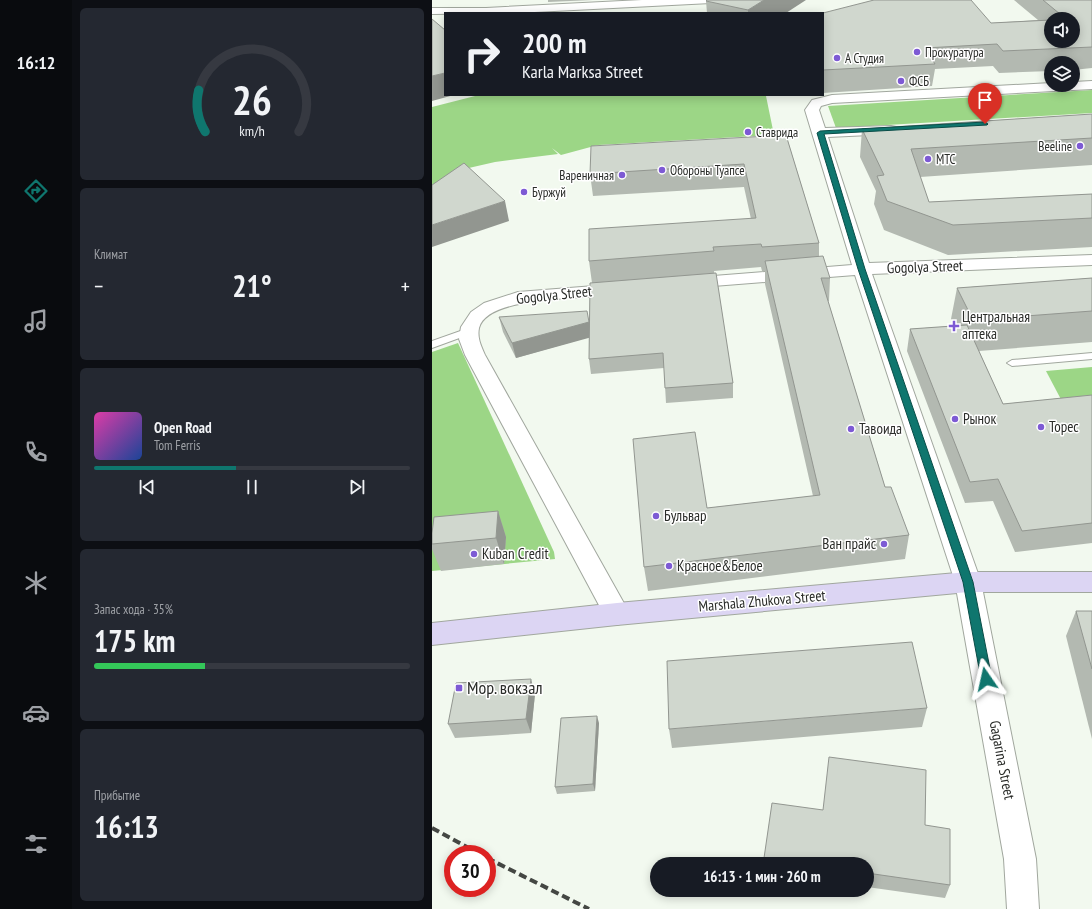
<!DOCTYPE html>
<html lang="ru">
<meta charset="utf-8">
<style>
:root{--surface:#171b24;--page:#242831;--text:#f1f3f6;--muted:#9ea1a6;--line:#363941;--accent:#0f766e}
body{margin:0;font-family:"PT Sans Narrow",sans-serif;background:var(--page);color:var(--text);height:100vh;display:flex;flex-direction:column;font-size:15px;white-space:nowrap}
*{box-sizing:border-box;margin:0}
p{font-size:13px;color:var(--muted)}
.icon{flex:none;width:22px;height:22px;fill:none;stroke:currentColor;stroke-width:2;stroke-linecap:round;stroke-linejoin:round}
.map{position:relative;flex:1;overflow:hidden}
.sheet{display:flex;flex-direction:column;gap:8px;padding:8px;background:#0d0f14;width:360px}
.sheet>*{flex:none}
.banner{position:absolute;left:12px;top:12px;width:380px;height:84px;border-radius:0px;box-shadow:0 2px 10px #0003;background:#171b24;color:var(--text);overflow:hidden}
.controls{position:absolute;left:612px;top:12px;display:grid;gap:8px}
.controls a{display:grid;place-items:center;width:36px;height:36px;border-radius:50%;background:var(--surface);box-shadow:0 2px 10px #0003;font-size:20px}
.speed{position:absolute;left:12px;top:845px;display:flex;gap:8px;font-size:20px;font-weight:700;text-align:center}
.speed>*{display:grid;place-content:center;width:52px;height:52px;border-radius:50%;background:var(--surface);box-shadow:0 2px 10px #0003;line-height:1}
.speed .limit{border:6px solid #d22;background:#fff;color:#111}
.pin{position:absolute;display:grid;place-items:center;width:34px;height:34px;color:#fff;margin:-41px -17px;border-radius:50% 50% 50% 0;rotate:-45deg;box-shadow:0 0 4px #0007}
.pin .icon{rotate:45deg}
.me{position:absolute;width:44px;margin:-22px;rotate:349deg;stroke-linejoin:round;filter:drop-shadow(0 0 3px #0008)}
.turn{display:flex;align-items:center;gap:14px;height:84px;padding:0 12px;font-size:18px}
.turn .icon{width:52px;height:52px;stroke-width:2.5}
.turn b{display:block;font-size:28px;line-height:34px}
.big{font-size:30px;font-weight:600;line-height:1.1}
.sheet .tile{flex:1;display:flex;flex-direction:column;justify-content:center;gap:6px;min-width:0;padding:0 14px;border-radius:6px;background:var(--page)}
.sheet .dial{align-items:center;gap:0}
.dial svg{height:104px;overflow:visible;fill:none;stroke:var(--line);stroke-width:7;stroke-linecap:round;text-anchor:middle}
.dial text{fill:var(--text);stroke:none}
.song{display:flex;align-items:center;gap:12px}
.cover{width:48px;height:48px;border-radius:6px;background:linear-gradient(135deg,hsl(320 70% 55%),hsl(220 70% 35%))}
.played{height:4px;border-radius:2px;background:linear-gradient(90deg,var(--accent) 45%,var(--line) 45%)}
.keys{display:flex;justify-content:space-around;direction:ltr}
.heat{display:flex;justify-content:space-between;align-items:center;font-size:22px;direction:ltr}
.charge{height:6px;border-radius:3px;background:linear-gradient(90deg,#34c759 35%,var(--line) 0)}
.trip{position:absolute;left:218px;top:857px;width:224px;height:40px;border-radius:20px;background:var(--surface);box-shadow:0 2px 10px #0003;font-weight:600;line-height:40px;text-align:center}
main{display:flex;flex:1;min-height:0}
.dock{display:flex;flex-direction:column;width:72px;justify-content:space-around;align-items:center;background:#090b0e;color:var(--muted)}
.dock .icon{width:28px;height:28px}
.dock .selected{color:var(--accent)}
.dock b{font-size:18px;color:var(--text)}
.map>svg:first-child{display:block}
.green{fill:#9cd686}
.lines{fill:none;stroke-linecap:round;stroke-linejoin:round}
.lane-casing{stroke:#a1a79e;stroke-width:2}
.street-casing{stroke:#a1a79e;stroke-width:2}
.secondary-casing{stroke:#a1a79e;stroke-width:2}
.lane{fill:#fff;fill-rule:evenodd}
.street{fill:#fff;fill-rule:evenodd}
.secondary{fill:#dcd5f3;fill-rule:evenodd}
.rail{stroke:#444743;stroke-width:4;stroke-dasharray:8 4;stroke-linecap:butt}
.wall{fill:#b3b9b1;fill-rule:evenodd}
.shaded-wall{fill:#929690}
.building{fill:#d0d7ce;stroke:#929690}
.route{fill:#0f766e;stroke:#0a4d48}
.poi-dot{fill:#7d5ad4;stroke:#fff;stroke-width:1.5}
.labels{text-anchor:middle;stroke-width:3;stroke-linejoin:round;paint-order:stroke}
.far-poi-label{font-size:13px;fill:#2a2c29;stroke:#fff;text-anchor:start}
.street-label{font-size:15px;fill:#2a2c29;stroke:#fff}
.poi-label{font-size:15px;fill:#2a2c29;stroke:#fff;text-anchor:start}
.near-poi-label{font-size:18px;fill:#2a2c29;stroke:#fff;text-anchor:start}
</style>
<main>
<nav class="dock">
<b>16:12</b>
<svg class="icon selected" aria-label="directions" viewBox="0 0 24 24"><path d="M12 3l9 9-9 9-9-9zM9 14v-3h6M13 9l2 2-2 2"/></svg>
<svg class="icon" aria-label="music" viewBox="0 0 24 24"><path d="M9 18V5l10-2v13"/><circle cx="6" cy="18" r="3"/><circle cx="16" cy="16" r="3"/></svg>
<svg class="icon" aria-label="phone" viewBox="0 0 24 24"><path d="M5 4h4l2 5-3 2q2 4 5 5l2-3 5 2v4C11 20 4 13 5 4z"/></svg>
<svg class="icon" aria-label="climate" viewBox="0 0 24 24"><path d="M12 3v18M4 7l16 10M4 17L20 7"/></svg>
<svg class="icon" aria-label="car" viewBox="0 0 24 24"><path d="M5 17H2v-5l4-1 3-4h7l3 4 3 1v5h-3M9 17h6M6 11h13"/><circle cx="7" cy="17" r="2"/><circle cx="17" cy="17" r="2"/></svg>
<svg class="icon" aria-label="filters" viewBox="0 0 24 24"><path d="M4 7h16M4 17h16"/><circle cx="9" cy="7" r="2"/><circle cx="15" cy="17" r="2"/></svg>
</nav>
<section class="sheet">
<div class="tile dial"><svg viewBox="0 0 100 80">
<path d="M14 69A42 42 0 1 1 86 69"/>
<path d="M14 69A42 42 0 0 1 9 37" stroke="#0f766e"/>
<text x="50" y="56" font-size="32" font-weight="700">26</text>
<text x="50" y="72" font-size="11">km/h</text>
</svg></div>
<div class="tile"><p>Климат</p>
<div class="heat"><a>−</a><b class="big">21°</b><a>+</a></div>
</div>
<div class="tile">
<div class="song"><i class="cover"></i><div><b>Open Road</b><p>Tom Ferris</p></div></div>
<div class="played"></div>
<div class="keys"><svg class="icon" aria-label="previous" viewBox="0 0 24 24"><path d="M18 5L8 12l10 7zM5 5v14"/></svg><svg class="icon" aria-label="pause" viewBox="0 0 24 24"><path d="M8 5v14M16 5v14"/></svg><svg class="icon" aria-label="next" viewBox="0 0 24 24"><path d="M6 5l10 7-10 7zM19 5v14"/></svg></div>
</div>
<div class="tile"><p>Запас хода · 35%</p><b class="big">175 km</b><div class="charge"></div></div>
<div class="tile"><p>Прибытие</p><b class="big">16:13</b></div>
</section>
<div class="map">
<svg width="660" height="909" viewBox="0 0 660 909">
<rect width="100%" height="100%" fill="#f2f9ef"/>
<g class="green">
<polygon points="660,90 660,113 404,128 396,106"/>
<polygon points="47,95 337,95 334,96 342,135 166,145 129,155 120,148 126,154 63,162 28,170 0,192 0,107"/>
<polygon points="26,343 122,552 123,559 0,571 0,352"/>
<polygon points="660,367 660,405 633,407 614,371"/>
</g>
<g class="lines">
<defs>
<g id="lane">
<polygon points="37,328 41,329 42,331 41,333 0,348 0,341"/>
<polygon points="660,353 660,359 580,366 575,363 580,360"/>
</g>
<g id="street">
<polygon points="210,0 285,0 279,3 83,13 0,14 0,8 54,8"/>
<polygon points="660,81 660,89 400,103 389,106 387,110 393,128 459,126 464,127 466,130 464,133 459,134 396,137 437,263 660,255 660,265 440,274 549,582 604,859 607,909 575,909 572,859 523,582 423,275 256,288 250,287 247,283 250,279 256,278 420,265 373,110 380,100 400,95 619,83 619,85 641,85 641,82"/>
<path d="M188,284L194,285L197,289L194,293C165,300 56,293 47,328C45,338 49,346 53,355L198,614L194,622L185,625L176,622L33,355L27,339L29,327L39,312L52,303L86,292Z"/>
</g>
<polygon id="secondary" points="536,572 660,572 660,592 536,592 185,625 0,645 0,623 185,603"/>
</defs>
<use href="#lane" class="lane-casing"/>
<use href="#street" class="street-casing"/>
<use href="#secondary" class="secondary-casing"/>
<use href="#lane" class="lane"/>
<use href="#street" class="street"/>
<use href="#secondary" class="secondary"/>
<g class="rail">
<polyline points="0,828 48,854"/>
<polyline points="55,858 157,909"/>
</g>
</g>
<g class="wall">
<polygon points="116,0 161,0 116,2"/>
<path d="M582,0H660V68L641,70V63H619V71L567,73L561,66L503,69L500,86L391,93V13L559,23L606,20ZM619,19H641L619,41Z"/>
<polygon points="274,1 354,13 275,13"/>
<polygon points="660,114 660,165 488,177 497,202 660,194 660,247 516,255 452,230 442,204 444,191 428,157 430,129"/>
<polygon points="354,135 387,243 387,256 398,278 397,301 396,301 453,487 477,535 473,559 216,591 212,567 275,508 381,496 333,284 333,271 330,271 329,267 282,271 301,383 301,398 234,403 232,368 159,374 157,359 157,337 84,358 71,332 67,317 157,322 160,283 157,261 319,219 312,187 161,196 158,174"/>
<polygon points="660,278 660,342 547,351 571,404 660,395 660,543 583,552 561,501 533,503 475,351 478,329 522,326 519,319 525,288"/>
<polygon points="66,511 74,537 72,564 9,571 0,549 0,533"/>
<polygon points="644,611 660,611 660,739 634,636"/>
<polygon points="103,694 99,733 23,738 16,724"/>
<polygon points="495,708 490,727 240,748 237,729"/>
<polygon points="167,723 163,791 125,794 123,787"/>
<polygon points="493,825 518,885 513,898 435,887 435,864 332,864 332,858"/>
</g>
<g class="shaded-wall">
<polygon points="332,0 374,0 354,13 316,13 316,10"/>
<polygon points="13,73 13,95 22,95 0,101 0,76"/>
<polygon points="73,201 77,221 0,247 0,225"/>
<polygon points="157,322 160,337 84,358 80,343"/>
<polygon points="66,511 74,537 72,564 64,538"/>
<polygon points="99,679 103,694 99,733 94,719"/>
<polygon points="165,716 167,723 163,791 161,784"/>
</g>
<g class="building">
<polygon points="275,0 332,0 316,10 274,1"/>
<polygon points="442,0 539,0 559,23 619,20 619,41 641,41 641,19 634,19 611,0 660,0 660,47 571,51 565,44 493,48 503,64 391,70 391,13"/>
<polygon points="0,19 13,30 13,73 0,76"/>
<polygon points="660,114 660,138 479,149 497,202 660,194 660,218 521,225 455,201 445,176 452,175 430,129"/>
<polygon points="354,135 387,243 330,247 329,244 281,247 282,251 157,261 157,229 324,218 312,164 158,174 159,146"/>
<polygon points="32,163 73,201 0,225 0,185"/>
<polygon points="391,256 398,278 389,278 453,487 459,487 477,535 212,567 201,439 263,432 275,508 388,495 333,261"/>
<polygon points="284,273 301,383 233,388 231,353 157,359 158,283"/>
<polygon points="660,278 660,311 541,320 525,288"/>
<polygon points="155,311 157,322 80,343 67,317"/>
<polygon points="535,325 571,404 660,395 660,523 590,531 566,479 538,482 478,329"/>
<polygon points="66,511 64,538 0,544 0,533 2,517"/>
<polygon points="644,611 660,611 660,669"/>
<polygon points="480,642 495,708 237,729 235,661"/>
<polygon points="99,679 94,719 16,724 24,683"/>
<polygon points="165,716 161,784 123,787 129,718"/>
<polygon points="397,757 494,770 493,825 518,829 518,885 435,873 435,864 374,864 332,858 340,803 391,810"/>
</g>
<polygon class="route" points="553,122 556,124 555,125 392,134 433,269 541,582 560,679 558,682 554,684 550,682 549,679 531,582 426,269 385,133 388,131"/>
<g class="poi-dot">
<circle cx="485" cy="52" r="4"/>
<circle cx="405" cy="58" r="4"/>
<circle cx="469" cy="81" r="4"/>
<circle cx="316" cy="132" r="4"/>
<circle cx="648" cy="146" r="4"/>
<circle cx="496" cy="159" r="4"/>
<circle cx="230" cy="170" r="4"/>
<circle cx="190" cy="175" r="4"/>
<circle cx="92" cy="192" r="4"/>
<path d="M520 320h4v4h4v4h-4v4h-4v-4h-4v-4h4z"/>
<circle cx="523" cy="419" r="4"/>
<circle cx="609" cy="427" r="4"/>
<circle cx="419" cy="429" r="4"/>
<circle cx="224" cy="516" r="4"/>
<circle cx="452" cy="544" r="4"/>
<circle cx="42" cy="554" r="4"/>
<circle cx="237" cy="566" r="4"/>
<rect x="23" y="684" width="8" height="8" rx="2"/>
</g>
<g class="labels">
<g class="far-poi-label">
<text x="493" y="57">Прокуратура</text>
<text x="413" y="63">А Студия</text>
<text x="477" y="86">ФСБ</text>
<text x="324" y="137">Ставрида</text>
<text x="640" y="151" text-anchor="end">Beeline</text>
<text x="504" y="164">МТС</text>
<text x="238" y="175">Обороны Туапсе</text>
<text x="182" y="180" text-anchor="end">Вареничная</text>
<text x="100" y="197">Буржуй</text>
</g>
<g class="street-label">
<text transform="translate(493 267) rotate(-2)" y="5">Gogolya Street</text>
<text transform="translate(122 295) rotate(-6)" y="5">Gogolya Street</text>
<text transform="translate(330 601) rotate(-5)" y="5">Marshala Zhukova Street</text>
<text transform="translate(570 760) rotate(79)" y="5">Gagarina Street</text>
</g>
<g class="poi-label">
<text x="530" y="322">Центральная<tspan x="530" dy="17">аптека</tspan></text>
<text x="531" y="424">Рынок</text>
<text x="617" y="432">Торес</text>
<text x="427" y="434">Тавоида</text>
<text x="232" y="521">Бульвар</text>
<text x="444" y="549" text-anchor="end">Ван прайс</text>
<text x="50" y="559">Kuban Credit</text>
<text x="245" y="571">Красное&amp;Белое</text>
</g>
<g class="near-poi-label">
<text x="35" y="694">Мор. вокзал</text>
</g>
</g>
</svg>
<div class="controls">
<a><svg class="icon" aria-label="sound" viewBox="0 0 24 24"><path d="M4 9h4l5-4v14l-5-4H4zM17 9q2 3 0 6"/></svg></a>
<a><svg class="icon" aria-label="layers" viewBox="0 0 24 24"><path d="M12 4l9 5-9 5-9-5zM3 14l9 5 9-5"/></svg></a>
</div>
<div class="speed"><div class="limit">30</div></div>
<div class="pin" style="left:553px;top:124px;background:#d93025"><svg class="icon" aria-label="arrive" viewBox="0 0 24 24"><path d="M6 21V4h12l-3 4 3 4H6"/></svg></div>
<svg class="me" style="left:554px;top:679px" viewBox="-20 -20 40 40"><path d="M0-17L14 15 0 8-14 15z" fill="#0f766e" stroke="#fff" stroke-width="4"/></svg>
<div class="trip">16:13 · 1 мин · 260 m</div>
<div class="banner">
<div class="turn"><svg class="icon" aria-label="right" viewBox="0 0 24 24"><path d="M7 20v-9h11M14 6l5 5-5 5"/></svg><div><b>200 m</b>Karla Marksa Street</div></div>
</div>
</div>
</main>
